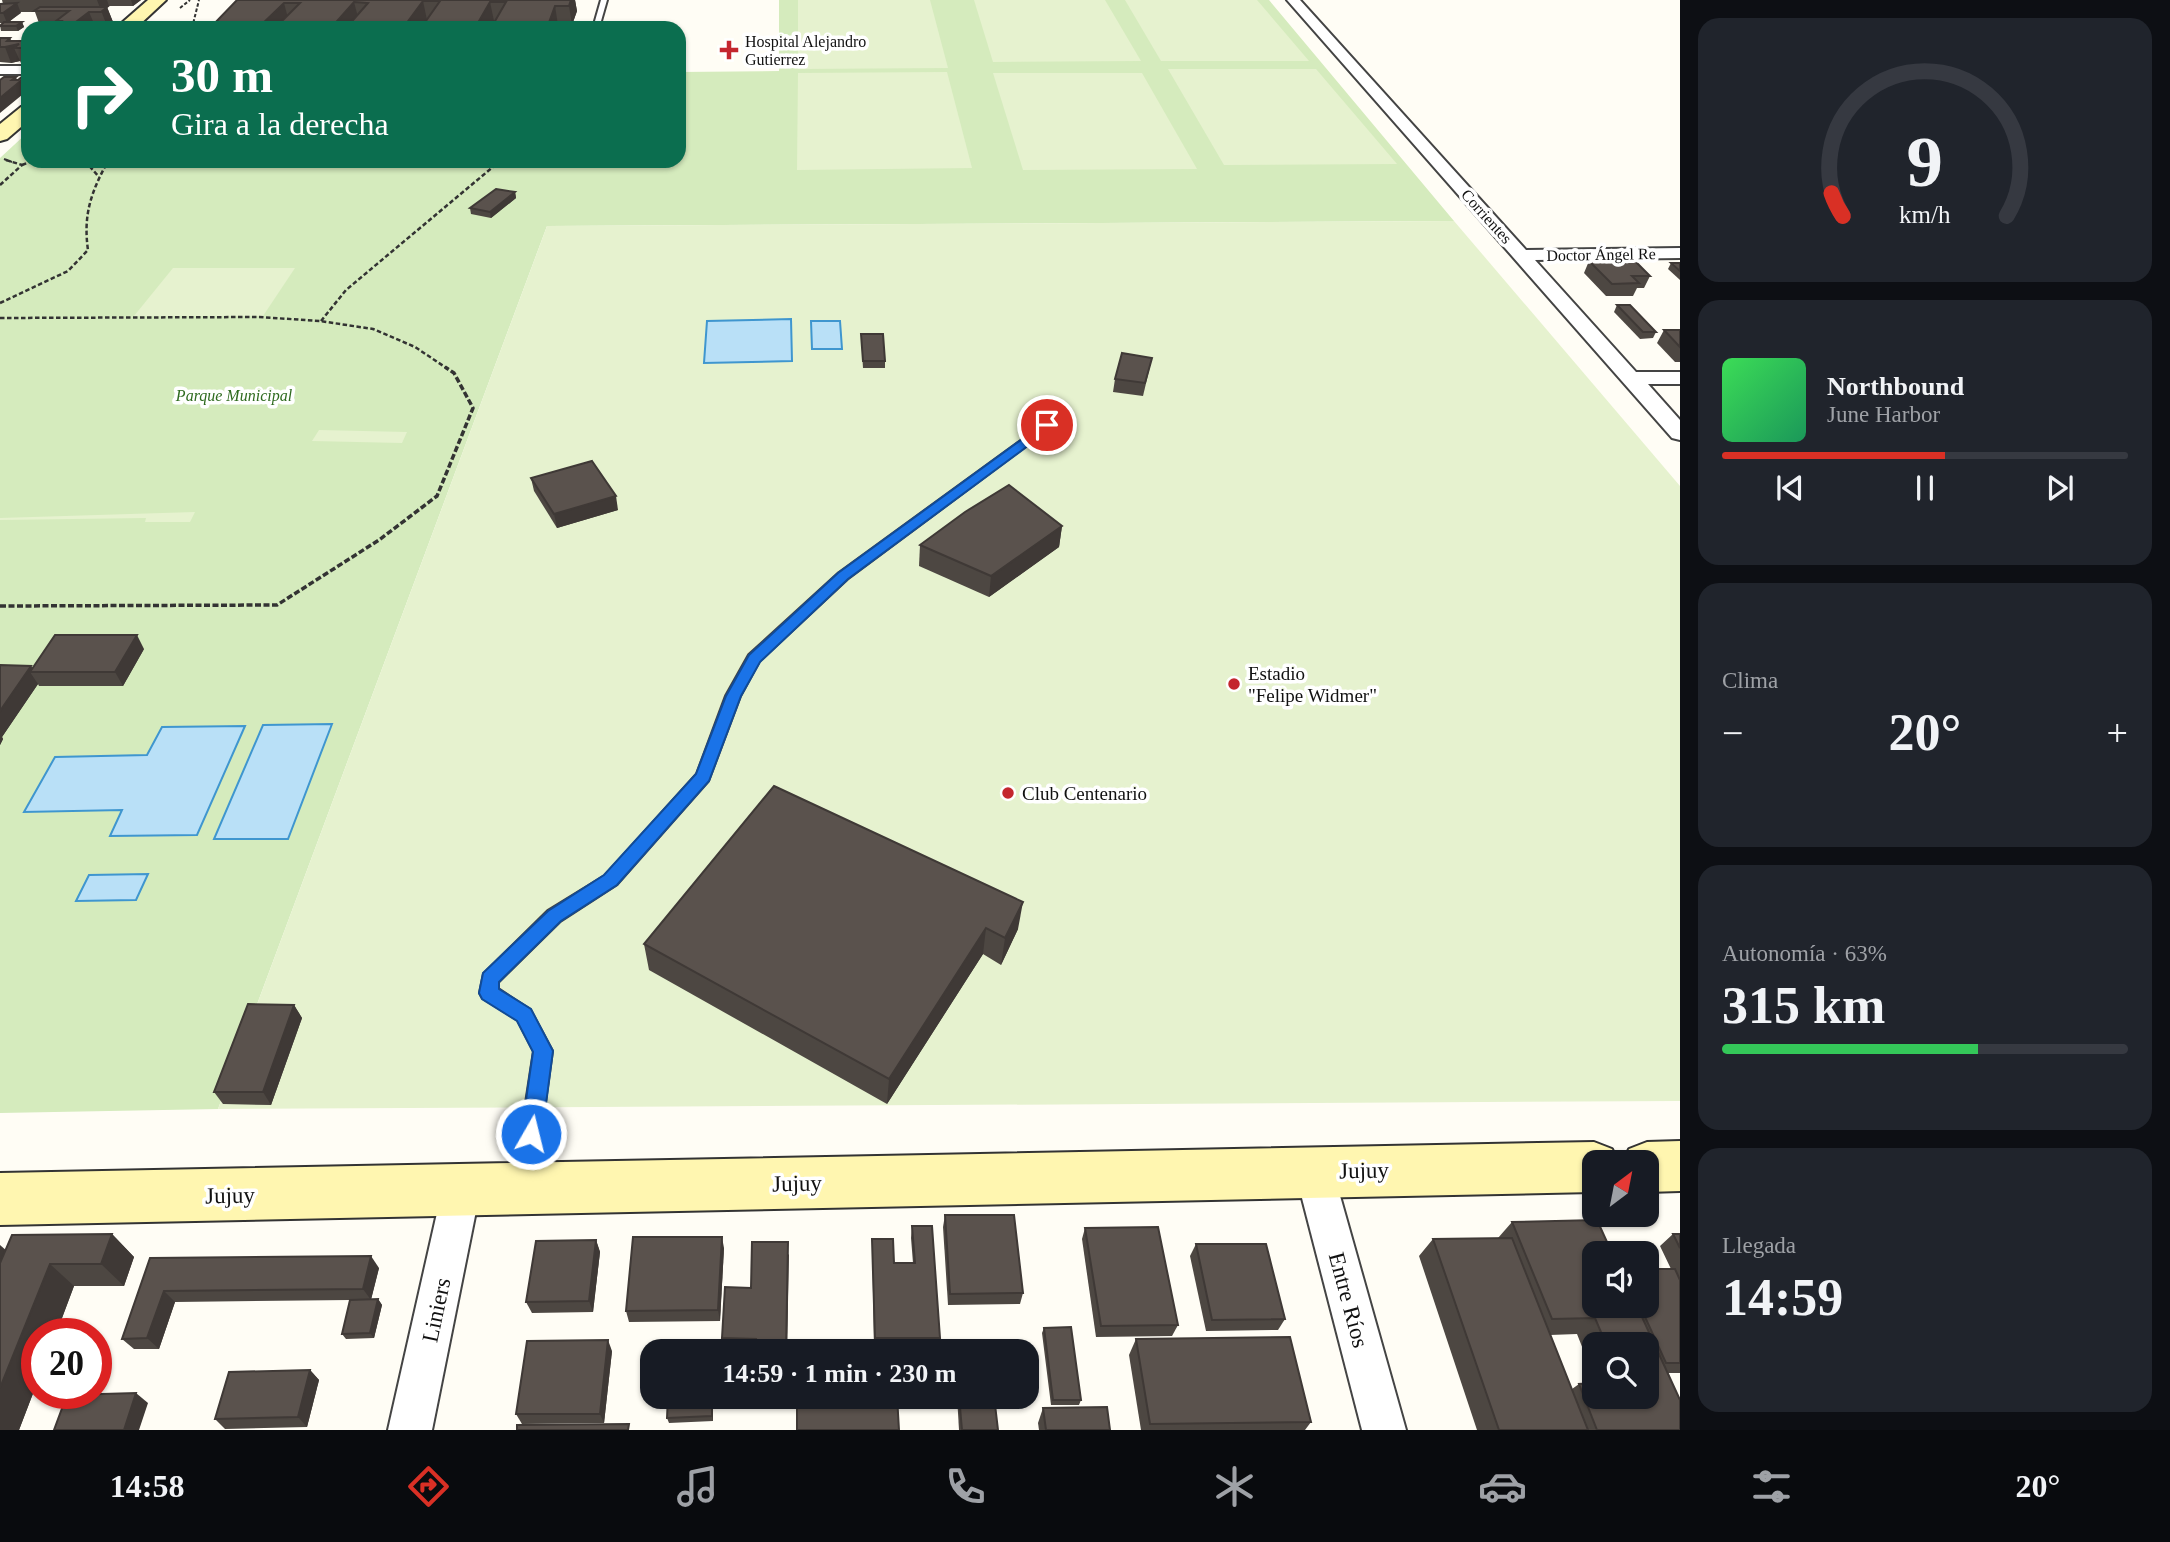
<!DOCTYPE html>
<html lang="es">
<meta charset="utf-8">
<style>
:root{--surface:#171b24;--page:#20242c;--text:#f1f3f6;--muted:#9ea1a6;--line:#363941;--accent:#d93025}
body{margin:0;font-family:Georgia,serif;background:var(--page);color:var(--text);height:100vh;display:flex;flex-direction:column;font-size:26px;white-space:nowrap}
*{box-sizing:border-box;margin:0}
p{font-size:23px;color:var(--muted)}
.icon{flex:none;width:38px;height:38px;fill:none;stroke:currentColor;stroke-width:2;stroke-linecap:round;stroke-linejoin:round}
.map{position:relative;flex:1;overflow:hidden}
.side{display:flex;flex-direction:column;gap:18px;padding:18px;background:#0d0f14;width:490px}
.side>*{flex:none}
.top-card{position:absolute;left:21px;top:21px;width:665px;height:147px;border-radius:21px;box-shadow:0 2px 5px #0004;background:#0b6e4f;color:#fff;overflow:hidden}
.needle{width:46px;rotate:32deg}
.buttons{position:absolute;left:1582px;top:1150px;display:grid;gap:14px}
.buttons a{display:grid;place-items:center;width:77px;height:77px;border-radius:14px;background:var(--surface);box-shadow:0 2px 5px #0004;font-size:35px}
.speed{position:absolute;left:21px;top:1318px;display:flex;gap:14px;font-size:35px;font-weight:700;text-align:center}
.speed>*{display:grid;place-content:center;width:91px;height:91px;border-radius:50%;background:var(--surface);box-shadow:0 2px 5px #0004;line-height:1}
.speed .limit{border:10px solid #d22;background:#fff;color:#111}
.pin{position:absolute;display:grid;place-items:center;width:60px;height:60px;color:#fff;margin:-30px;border:4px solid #fff;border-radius:50%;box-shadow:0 2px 7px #0007}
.me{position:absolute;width:77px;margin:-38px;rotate:8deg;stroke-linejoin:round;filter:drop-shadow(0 0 5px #0008)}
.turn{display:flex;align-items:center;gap:24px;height:147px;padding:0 35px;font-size:32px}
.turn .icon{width:91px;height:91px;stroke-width:2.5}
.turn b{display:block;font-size:49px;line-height:60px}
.big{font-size:52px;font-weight:700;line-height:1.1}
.side .tile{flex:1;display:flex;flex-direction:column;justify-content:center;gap:10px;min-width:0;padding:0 24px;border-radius:21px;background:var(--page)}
.side .dial{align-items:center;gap:0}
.dial svg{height:182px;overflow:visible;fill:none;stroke:var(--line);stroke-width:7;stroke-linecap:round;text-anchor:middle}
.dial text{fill:var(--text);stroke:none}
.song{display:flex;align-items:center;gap:21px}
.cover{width:84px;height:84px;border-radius:10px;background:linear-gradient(135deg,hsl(130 70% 55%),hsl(150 70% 35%))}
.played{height:7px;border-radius:4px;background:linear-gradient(90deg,var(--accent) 55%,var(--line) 55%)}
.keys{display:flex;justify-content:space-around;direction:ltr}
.heat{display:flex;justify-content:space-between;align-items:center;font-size:38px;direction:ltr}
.charge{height:10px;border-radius:5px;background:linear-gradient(90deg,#34c759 63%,var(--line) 0)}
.trip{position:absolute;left:640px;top:1339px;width:399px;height:70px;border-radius:21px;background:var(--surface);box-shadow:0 2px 5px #0004;font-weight:700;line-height:70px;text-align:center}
.tabs{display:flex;height:112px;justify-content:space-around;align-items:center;background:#090b0e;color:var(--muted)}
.tabs .icon{width:49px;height:49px}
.tabs .active{color:var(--accent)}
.tabs b{font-size:32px;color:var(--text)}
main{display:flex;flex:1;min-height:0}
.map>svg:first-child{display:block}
.green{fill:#d5ebbd}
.pitch{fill:#e6f2cf}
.water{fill:#b9e0f7;stroke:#3f96cf;stroke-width:2}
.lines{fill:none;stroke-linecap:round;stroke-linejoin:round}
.lane-casing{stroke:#444;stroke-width:4}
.street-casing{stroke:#444;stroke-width:4}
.secondary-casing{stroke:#333;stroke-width:4}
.path-far2{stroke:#333;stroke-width:2;stroke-dasharray:3.5 2;stroke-linecap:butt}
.path-far1{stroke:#333;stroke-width:2.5;stroke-dasharray:4.5 2.5;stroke-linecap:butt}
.path{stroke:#333;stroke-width:3.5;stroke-dasharray:6 2.5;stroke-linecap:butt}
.lane{fill:#fff;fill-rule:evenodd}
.street{fill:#fff;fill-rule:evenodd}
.secondary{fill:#fff6b0;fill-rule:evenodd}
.wall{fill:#4d4742;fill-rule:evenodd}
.shaded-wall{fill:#3f3936}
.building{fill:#5a524d;stroke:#3f3936;stroke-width:2}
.route{fill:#1a73e8;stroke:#114b97;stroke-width:2}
.poi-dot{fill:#c4262e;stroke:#fff;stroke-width:2.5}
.labels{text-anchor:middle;stroke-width:7;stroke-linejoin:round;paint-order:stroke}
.far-poi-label{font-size:16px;fill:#111;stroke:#fff;text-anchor:start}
.far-street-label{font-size:16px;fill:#111;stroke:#fff}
.far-park-label{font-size:16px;font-style:italic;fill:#2f6b1f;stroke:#fff}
.poi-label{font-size:19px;fill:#111;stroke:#fff;text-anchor:start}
.near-street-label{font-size:23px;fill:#111;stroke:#fff}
</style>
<main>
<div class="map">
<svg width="1680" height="1430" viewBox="0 0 1680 1430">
<rect width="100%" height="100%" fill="#fffdf5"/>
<polygon class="green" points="779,0 1269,0 1454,221 547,226 218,1109 0,1113 0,158 28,132 28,161 679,161 679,72 779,71"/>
<g class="pitch">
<polygon points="798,0 930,0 948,68 798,69"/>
<polygon points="974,0 1105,0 1141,61 993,62"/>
<polygon points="1125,0 1257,0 1309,61 1161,61"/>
<polygon points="1168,69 1316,69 1397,164 1224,165"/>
<polygon points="947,72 972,168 797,170 798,73"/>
<polygon points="993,73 1142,73 1197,169 1023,170"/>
<polygon points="1454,221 1680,486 1680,1101 218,1109 547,226"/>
<polygon points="173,268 295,268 263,316 134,316"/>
<polygon points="319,430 407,432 402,443 312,441"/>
<polygon points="195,512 190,522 145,522 146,518 0,520 0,518"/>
</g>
<g class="water">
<polygon points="791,319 792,361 704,363 707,321"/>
<polygon points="811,321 840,321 842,349 812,349"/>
<polygon points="332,724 288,839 214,839 263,725"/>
<polygon points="245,726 197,835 110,836 122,810 24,812 55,757 147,755 162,727"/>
<polygon points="148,874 136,900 76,901 89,875"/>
</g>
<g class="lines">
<defs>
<g id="lane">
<polygon points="601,0 607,0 599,28 593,28"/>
<polygon points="1047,422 1052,425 1051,427 847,579 759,661 740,696 708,781 617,884 560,921 498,982 498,989 530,1010 552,1051 534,1181 531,1188 524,1190 517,1188 514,1181 534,1051 518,1020 483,998 480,993 484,974 548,911 605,876 697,774 726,696 749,655 839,573"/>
</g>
<g id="street">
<polygon points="1287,0 1300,0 1526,250 1680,248 1680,258 1535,260 1636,372 1680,372 1680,384 1648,384 1680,420 1680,440 1672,438"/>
<rect x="0" y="66" width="28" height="8"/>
<polygon points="1314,1153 1327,1158 1333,1171 1406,1430 1362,1430 1295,1171 1301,1158"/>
<polygon points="461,1172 475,1178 480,1191 432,1430 388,1430 442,1191 447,1178"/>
</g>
<g id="secondary">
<polygon points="148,0 166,0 136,28 116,28"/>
<polygon points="28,105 28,121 7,139 0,141 0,124 21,107"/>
<polygon points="1680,1141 1680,1191 1647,1192 1647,1162 1623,1162 1629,1149 1647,1142"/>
<polygon points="1594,1142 1612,1149 1618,1162 1594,1162 1594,1192 0,1225 0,1173"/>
</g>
</defs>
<use href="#lane" class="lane-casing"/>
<use href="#street" class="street-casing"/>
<use href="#secondary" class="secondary-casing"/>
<g class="path-far2">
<polyline points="180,8 190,0"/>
<polyline points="192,28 199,0"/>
<polyline points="4,159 12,162"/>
</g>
<g class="path-far1">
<polyline points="85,161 99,177"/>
<polyline points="22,165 32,161"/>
<polyline points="0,185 22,165 6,160"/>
<path d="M0,303L68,271L88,250C83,215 91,192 108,161"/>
<polyline points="0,318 259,317 320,321 373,329 415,347 448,369"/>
<polyline points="321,321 346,290 500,161"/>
</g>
<polyline class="path" points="0,606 277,605 379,540 437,496 473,408 454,373 445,367"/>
<use href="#lane" class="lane"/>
<use href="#street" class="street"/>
<use href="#secondary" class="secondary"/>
</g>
<g class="wall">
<polygon points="2,0 141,0 133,6 109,6 107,7 113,22 107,26 95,26 93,28 52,28 55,26 40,26 35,12 21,12 9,22 22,22 24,27 18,31 1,31 0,25 3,23 0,23 0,4 3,4"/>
<polygon points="237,0 575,0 577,11 572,25 558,25 557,28 491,28 495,21 210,28"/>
<polygon points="0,38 10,38 11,41 28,41 28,63 21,63 20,61 11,63 0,62"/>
<polygon points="127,161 164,161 162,164 128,165"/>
<polygon points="515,192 516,198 491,218 471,214 470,208"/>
<polygon points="1589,261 1650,276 1644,288 1637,288 1633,296 1606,296 1584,273"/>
<polygon points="1671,263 1680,263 1680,280 1668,269"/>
<polygon points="1617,305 1656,332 1653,338 1640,339 1614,312"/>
<polygon points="1664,330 1680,330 1680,362 1675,362 1657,343"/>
<polygon points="861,334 885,361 885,368 863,368"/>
<polygon points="1152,358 1143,396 1113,392 1115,379"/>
<polygon points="531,478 618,510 557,528 534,491"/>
<polygon points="1062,526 1059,547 989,597 919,566 920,545"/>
<polygon points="144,649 123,686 39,686 38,684 2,737 3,739 0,745 0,665 31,666 32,669"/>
<polygon points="774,786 1018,929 1001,965 983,954 887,1104 649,970 644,944"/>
<polygon points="294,1005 302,1018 271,1105 223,1104 214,1092"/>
<polygon points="945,1215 1023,1293 1020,1304 948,1305 943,1227"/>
<path d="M1512,1222L1594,1306H1647L1671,1269L1660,1246L1673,1234H1680V1373H1668L1680,1430H1477L1419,1256L1433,1239L1498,1238ZM1577,1334L1594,1377V1344H1647V1396L1579,1384L1572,1389L1550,1335Z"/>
<polygon points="912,1226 940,1338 939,1349 874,1349 872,1239 894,1263 913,1263 911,1238"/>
<polygon points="1085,1228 1178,1325 1172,1336 1096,1337 1082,1239"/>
<polygon points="112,1234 134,1257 124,1286 74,1286 56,1334 37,1334 37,1383 19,1430 5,1250"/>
<polygon points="596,1240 600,1252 593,1312 532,1313 526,1302"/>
<polygon points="1196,1244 1285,1319 1278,1330 1206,1331 1190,1256"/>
<polygon points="724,1248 720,1321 629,1322 626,1311"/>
<polygon points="789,1254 787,1351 755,1351 755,1349 724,1349 722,1338 751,1288"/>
<polygon points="150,1258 379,1268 371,1299 378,1299 382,1305 374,1338 346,1339 342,1334 350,1300 175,1302 159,1349 134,1349 122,1339"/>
<polygon points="1044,1328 1081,1400 1079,1405 1051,1405 1042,1333"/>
<polygon points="1136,1339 1311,1422 1305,1430 1141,1430 1129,1355"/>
<polygon points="612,1351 604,1423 522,1424 516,1414"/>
<polygon points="310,1370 319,1380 307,1427 225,1429 215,1419"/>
<polygon points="713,1396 713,1421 669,1423 667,1418"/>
<polygon points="957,1396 994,1396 998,1430 959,1430"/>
<polygon points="1043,1408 1110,1430 1039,1430 1038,1423"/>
</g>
<g class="shaded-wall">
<polygon points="97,0 107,0 109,6 107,7 113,22 107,26"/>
<polygon points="131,0 141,0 133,6"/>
<polygon points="571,0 575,0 577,11 572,25 569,6"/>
<polygon points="423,1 427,20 422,28 403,28"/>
<polygon points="354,2 359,21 353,28 331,28"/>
<polygon points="490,2 494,21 490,28 475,28"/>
<polygon points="17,3 21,13 7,23 3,13"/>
<polygon points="284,3 289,22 283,28 258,28"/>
<polygon points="555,6 558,25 557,28 547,28"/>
<polygon points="89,12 95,26 93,28 68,28"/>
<polygon points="22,22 24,27 18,31 16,26"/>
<polygon points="10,38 13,46 19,44 14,48 20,61 11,63 5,47 7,41"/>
<polygon points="16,77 18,83 28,78 28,90 0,113 0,98 12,80"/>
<polygon points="515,192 516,198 491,218 490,212"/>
<polygon points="616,496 618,510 557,528 554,514"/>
<polygon points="1062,526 1059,547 989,597 991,576"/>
<polygon points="137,635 144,649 123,686 115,672"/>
<polygon points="31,666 35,672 30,672 38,684 2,737 3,739 0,745 0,711"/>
<polygon points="1023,902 1018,929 1001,965 1005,938"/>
<polygon points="986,928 983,954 887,1104 889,1079"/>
<polygon points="294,1005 302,1018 271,1105 263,1092"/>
<polygon points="112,1234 134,1257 124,1286 101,1264"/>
<polygon points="722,1237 724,1248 720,1321 718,1310"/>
<polygon points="596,1240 600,1252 593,1312 589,1301"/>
<polygon points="788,1242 787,1351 786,1351"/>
<polygon points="0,1245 15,1258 0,1290"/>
<polygon points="371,1256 379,1268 371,1300 363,1289"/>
<polygon points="50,1264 74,1286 56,1334 37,1334 37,1383 19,1430 0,1430 0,1388"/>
<polygon points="164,1291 175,1302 159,1349 147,1338"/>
<polygon points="378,1299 382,1305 374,1338 370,1333"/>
<polygon points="608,1340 612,1351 604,1423 600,1414"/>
<polygon points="310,1370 319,1380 307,1427 298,1417"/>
<polygon points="136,1393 148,1403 139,1430 124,1430"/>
<polygon points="712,1396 713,1396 713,1421 712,1416"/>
</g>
<g class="building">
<polygon points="237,0 571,0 569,6 555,6 547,28 491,28 506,2 490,2 475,28 421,28 440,1 423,1 403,28 346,28 368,3 354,2 331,28 275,28 300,3 284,3 258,28 210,28"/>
<polygon points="17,3 3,13 0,13 0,4"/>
<polygon points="40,7 107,7 101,12 89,12 68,28 52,28 61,21 56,21 69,11 34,11"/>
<polygon points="4,22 22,22 16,26 0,26"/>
<polygon points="0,38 10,38 7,41 28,41 28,48 14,48 19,44 5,47 0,47"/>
<polygon points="23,76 28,76 28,78 22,80 0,98 0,80 4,77 16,77 12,80 18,80"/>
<polygon points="496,189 515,192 490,212 470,208"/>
<polygon points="1634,260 1650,276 1632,276 1639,283 1612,284 1589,261"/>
<polygon points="1671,263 1680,263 1680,271"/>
<polygon points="1617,305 1630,305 1656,332 1643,332"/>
<polygon points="1664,330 1680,330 1680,347"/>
<polygon points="861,334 883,334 885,361 863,361"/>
<polygon points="1122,353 1152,358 1145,383 1115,379"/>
<polygon points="592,461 616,496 554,514 531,478"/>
<polygon points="1009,485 1062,526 991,576 920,545 965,512"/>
<polygon points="55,635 137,635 115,672 30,672"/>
<polygon points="0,665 31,666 0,711"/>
<polygon points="774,786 1023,902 1005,938 986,928 889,1079 644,944"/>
<polygon points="248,1004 294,1005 263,1092 214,1092"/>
<polygon points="945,1215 1014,1215 1023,1293 950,1294"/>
<polygon points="1597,1220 1612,1253 1594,1253 1594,1306 1637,1306 1680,1400 1680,1430 1597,1430 1579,1384 1594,1383 1594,1396 1647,1396 1647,1344 1606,1344 1595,1318 1552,1319 1512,1222"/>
<polygon points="912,1226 932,1226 940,1338 875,1338 872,1239 893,1239 894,1263 915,1263"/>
<polygon points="1158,1227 1178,1325 1101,1326 1085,1228"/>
<polygon points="112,1234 101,1264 50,1264 0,1388 0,1263 12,1235"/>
<polygon points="1673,1234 1680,1234 1680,1248"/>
<polygon points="633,1237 722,1237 718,1310 626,1311"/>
<polygon points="1512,1238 1588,1430 1499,1430 1433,1239"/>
<polygon points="596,1240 589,1301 526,1302 536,1241"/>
<polygon points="752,1242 788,1242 786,1351 755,1351 756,1339 722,1338 725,1287 751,1288"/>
<polygon points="1196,1244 1266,1244 1285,1319 1212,1320"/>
<polygon points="371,1256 363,1289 164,1291 147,1338 122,1339 150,1258"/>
<polygon points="1647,1269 1675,1269 1680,1280 1680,1363 1666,1363 1640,1306 1647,1306"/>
<polygon points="378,1299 370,1333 342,1334 350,1300"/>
<polygon points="1071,1327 1081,1400 1053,1400 1044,1328"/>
<polygon points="1290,1337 1311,1422 1150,1424 1136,1339"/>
<polygon points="608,1340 600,1414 516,1414 527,1341"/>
<polygon points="310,1370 298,1417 215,1419 229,1372"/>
<polygon points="136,1393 124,1430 54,1430 67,1395"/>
<polygon points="668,1396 712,1396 712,1416 667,1418"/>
<polygon points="797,1396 897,1396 899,1430 797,1430"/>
<polygon points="959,1396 994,1396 998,1430 962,1430"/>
<polygon points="1107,1407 1110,1430 1046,1430 1043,1408"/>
<polygon points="629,1424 628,1430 517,1430 517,1425"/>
</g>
<polygon class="route" points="1047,421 1052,422 1052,428 848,579 760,662 741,696 709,781 617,885 561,921 499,982 499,989 531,1009 553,1051 542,1134 539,1141 531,1144 524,1141 521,1134 533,1052 517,1021 482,999 479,993 483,973 548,911 604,875 696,774 726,696 749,655 838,573"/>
<g class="poi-dot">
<path d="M725.5 39.5h7v7h7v7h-7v7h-7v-7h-7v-7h7z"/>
<circle cx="1234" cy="684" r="7"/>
<circle cx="1008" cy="793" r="7"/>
</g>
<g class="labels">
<g class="far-poi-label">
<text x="745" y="47">Hospital Alejandro<tspan x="745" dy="18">Gutierrez</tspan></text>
</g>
<g class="far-street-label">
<text transform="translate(1487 216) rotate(48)" y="6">Corrientes</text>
<text transform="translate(1601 254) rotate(-1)" y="6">Doctor Ángel Re</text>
</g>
<g class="far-park-label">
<text x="234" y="401">Parque Municipal</text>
</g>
<g class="poi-label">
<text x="1248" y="680">Estadio<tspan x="1248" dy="22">"Felipe Widmer"</tspan></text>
<text x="1022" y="800">Club Centenario</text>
</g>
<g class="near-street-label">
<text transform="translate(1364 1170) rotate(-1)" y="8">Jujuy</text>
<text transform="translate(797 1183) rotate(-1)" y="8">Jujuy</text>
<text transform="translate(230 1195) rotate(-1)" y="8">Jujuy</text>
<text transform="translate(1349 1300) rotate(75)" y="8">Entre Ríos</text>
<text transform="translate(436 1310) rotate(-78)" y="8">Liniers</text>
</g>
</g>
</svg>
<div class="buttons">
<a><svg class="needle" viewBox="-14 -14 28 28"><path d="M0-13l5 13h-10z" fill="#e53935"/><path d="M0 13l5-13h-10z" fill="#9ea1a6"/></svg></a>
<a><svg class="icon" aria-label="sound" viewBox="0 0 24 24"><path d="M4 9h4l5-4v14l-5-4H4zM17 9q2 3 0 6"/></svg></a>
<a><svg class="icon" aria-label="search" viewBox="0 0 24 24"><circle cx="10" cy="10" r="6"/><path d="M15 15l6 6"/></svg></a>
</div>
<div class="speed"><div class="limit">20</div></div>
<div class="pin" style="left:1047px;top:425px;background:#d93025"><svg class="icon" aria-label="arrive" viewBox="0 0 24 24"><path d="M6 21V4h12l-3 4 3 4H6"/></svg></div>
<svg class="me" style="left:531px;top:1134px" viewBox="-20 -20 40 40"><circle r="17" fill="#1a73e8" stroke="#fff" stroke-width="3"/><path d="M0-11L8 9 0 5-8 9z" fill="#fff"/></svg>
<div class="trip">14:59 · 1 min · 230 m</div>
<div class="top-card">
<div class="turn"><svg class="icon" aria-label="right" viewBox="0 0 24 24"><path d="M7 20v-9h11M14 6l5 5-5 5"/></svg><div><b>30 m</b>Gira a la derecha</div></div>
</div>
</div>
<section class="side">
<div class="tile dial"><svg viewBox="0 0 100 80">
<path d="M14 69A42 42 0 1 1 86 69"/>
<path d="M14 69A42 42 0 0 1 9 59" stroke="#d93025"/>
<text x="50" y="56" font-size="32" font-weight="700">9</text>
<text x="50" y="72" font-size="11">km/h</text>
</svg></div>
<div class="tile">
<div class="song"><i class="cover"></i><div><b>Northbound</b><p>June Harbor</p></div></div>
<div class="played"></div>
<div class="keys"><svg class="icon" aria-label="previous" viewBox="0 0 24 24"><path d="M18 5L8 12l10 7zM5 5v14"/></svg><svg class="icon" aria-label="pause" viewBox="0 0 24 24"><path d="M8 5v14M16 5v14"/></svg><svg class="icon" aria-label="next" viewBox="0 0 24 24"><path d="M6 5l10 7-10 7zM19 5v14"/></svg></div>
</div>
<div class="tile"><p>Clima</p>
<div class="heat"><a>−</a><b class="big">20°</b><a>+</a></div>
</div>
<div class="tile"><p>Autonomía · 63%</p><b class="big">315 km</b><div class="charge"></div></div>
<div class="tile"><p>Llegada</p><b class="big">14:59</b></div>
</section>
</main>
<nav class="tabs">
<b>14:58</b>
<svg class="icon active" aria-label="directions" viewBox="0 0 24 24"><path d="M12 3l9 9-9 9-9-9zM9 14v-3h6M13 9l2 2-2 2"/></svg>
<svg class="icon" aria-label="music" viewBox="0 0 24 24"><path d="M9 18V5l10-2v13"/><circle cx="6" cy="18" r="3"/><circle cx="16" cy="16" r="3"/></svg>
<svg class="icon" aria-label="phone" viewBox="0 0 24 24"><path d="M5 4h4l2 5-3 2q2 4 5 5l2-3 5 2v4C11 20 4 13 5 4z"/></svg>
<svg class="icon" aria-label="climate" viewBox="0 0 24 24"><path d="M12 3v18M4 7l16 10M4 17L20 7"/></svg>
<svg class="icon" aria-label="car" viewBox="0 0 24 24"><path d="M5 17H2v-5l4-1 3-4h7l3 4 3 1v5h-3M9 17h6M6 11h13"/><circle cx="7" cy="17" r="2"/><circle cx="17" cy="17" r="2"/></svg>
<svg class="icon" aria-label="filters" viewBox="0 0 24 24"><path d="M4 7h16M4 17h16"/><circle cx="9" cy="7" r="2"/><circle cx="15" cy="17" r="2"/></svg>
<b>20°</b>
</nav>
